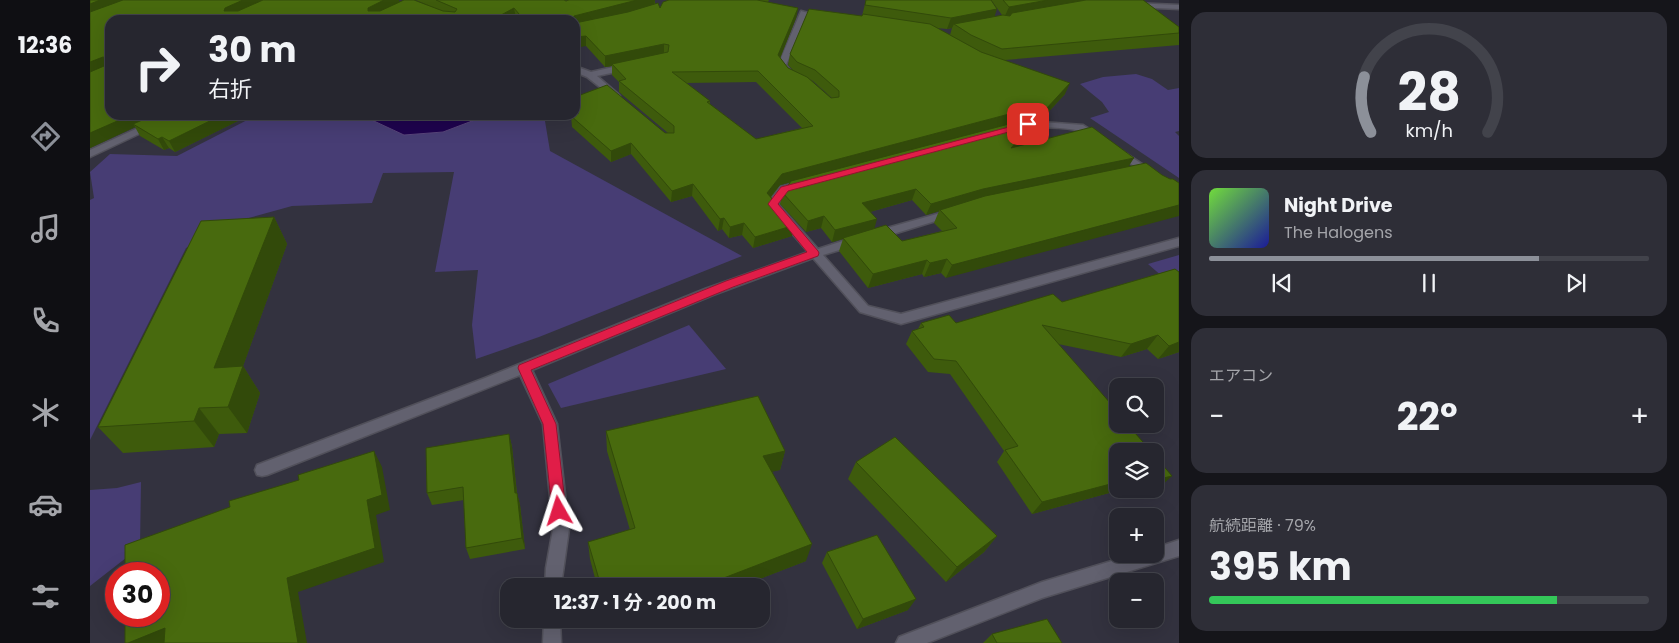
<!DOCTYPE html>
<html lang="ja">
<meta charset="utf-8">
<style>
:root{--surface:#26262f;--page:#2e2e37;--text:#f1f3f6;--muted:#a4a5aa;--line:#42434b;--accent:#8c9099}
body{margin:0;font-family:Poppins,"Noto Sans JP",sans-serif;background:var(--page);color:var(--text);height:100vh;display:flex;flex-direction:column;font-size:19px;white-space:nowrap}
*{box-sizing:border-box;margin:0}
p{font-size:16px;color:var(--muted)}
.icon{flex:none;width:28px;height:28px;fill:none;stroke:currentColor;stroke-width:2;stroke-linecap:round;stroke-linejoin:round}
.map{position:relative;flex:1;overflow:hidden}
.panel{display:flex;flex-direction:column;gap:12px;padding:12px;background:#15151a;width:500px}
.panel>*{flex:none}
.guide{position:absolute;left:15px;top:15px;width:475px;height:105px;border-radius:15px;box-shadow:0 5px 20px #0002,0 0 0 1px var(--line);background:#26262f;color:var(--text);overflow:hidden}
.buttons{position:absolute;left:1019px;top:378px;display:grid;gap:10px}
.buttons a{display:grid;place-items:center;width:55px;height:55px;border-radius:10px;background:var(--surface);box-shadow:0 5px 20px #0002,0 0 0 1px var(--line);font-size:25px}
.speed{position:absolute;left:15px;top:562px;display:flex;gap:10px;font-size:25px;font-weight:700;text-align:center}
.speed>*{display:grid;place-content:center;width:65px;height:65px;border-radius:50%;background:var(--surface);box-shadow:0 5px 20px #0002,0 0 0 1px var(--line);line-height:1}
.speed .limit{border:8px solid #d22;background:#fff;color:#111}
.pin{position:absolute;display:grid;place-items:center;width:42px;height:42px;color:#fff;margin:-21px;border-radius:10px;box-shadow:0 2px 8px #0006}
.me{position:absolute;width:55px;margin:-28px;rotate:354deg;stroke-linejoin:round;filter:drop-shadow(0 0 4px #0008)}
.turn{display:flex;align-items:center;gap:18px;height:105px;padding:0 20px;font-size:22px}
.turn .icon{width:65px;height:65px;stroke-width:2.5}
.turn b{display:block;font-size:35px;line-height:42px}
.big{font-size:38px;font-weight:700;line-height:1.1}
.panel .card{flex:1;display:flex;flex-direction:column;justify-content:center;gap:8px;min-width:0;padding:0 18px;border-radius:15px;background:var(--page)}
.panel .dial{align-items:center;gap:0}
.dial svg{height:130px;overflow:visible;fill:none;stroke:var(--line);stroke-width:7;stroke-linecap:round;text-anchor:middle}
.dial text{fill:var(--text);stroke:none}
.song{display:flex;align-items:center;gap:15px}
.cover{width:60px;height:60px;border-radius:8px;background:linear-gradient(135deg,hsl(100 70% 55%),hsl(240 70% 35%))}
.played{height:5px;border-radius:2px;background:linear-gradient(90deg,var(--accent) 75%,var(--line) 75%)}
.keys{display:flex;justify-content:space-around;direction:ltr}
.heat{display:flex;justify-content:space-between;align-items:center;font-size:28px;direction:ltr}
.charge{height:8px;border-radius:4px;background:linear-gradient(90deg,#34c759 79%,var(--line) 0)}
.trip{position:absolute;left:410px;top:578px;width:270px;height:50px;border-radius:15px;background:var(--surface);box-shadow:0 5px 20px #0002,0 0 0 1px var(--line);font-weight:700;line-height:50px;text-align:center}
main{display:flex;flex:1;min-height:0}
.tab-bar{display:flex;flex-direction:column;width:90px;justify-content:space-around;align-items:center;background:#0f0f13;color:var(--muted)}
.tab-bar .icon{width:35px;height:35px}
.tab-bar .active{color:var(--accent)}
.tab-bar b{font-size:22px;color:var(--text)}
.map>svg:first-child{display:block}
.green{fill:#473d74}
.water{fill:#1e034e;stroke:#57447b}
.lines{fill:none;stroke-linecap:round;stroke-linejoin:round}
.lane-casing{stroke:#51505a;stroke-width:3}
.street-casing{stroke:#51505a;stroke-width:3}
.lane{fill:#62616f;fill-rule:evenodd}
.street{fill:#62616f;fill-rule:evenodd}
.wall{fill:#3e5b0c;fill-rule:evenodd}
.shaded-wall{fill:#324a0a}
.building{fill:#486a0e;stroke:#324a0a;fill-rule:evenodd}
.route{fill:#e11d48;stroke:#92132f}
</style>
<main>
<nav class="tab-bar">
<b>12:36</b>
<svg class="icon active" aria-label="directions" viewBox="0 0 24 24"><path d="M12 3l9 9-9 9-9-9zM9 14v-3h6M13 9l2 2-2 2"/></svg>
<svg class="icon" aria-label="music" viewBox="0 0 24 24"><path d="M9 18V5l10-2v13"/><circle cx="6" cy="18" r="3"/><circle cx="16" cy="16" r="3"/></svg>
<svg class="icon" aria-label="phone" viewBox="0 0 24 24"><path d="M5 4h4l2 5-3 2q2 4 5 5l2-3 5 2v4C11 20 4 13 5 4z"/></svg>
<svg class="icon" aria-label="climate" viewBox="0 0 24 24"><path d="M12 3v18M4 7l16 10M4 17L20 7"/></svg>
<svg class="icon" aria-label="car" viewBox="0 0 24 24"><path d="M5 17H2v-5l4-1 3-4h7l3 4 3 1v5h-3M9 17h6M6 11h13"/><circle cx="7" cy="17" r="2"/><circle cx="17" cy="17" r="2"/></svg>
<svg class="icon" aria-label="filters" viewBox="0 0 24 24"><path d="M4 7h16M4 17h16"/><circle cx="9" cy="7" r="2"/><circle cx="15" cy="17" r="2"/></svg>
</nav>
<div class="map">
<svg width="1089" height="643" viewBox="0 0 1089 643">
<rect width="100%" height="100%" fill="#33323f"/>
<g class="green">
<polygon points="1046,74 1062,79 1078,90 1089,88 1089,131 1085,132 1089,136 1089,178 1000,118 1019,112 1012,102 990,84 1013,77"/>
<polygon points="167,115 271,115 314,135 353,132 398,115 454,115 460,151 652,256 449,337 386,359 382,325 388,270 345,272 364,172 293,173 282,203 202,206 134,225 96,248 0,440 0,200 4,198 0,172 20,154 87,156"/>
<polygon points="1089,255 1089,291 1058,264"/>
<polygon points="599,325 636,369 471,408 458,384"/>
<polygon points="51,482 50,547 0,586 0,490 27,488"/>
</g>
<polygon class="water" points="271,115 398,115 353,132 314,135"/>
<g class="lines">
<defs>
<polygon id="lane" points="1041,3 1089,5 1089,9 1044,7 1041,7"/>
<g id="street">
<polygon points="711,11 718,13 696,65 704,75 700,78 697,77 688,65"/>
<polygon points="537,64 541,67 540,69 507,76 528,94 530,96 525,99 497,77 485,72 485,66 501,72"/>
<polygon points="76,115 89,115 0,157 0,150"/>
<path d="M937,121L993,125L1013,138L1011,140C1002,142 998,133 990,131C977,127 942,126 929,130L924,127Z"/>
<polygon points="1029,149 1089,188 1089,196 1026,154 1024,152"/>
<polygon points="711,181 716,184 715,186 698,191 688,204 728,249 765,237 769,238 771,241 769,244 733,255 778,306 811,314 1089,238 1089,246 811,324 770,312 723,258 623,295 442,370 467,424 479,529 471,586 455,586 456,568 463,529 453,424 430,375 177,475 172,476 167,475 165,470 167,465 395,378 615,289 718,252 677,204 690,187"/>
<polygon points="861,210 865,211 866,213 865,215 787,239 781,235 783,232"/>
<polygon points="1089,540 1089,556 952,598 837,643 806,643 809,637 952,582 1045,554 1065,554 1065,548"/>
<polygon points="454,619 470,619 471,643 453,643"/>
</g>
</defs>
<use href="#lane" class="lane-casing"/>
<use href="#street" class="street-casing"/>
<use href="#lane" class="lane"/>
<use href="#street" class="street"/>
</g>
<g class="wall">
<path d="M0,0L310,2L339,6L326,0H474L476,1L479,0H565V4L570,8L578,0H679L678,2L708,8L706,18L690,58L698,68L704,71L698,65L700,54L772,16L776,0L904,17L912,15L901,0H1053L1089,27V45L915,60L975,94L951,120H947L943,129L927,146L856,278L851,273L834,277L832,274L778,288L749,251L753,239L742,242L731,228L716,232L690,204L693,193L701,182L690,185L681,197L702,236L663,248L652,235L639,238L632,229L628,231L602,196L581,202L541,154L521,162L482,127L481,116L480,115H485V97L575,133H578L529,92V82L522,75V66L515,67L496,46L485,20H427L426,18L422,20H20V115H160L85,152L79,148L74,150L50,136L45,127L0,148ZM847,28L857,29L862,28L860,35ZM720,79L723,81L742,98H741ZM666,82L712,128L666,139L620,104V101L596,83ZM822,200L836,215L849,211L844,223L852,231L812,241L784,229L780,212Z"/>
<polygon points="184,217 197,244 153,366 170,393 157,433 129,434 124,447 33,453 8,427"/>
<polygon points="1085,269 1089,352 1068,359 1057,349 1031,357 968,344 1028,489 1065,489 1069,488 1035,497 1030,490 942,514 907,462 914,451 860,374 838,372 816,344 822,331 828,329 831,323 866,323 972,302"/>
<polygon points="516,431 695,451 690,470 682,471 716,561 651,586 507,586 500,559 498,542 540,530 517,451"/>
<polygon points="419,434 422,447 427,493 430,505 435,549 380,559 376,548 374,500 342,505 337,493"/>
<polygon points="766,462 907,536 894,552 856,582 758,479"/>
<polygon points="737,552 818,610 767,629 732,563"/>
<polygon points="902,634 972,643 893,643"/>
</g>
<g class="shaded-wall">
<polygon points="10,0 44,0 0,16 0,4"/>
<polygon points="153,0 181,0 139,20 134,11 135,8"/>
<polygon points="294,0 309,0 310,3 281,20 278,11 278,8"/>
<polygon points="547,0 565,0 564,6 485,26 485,20 483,20 484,16"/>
<polygon points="958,0 993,0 991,4 914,18 919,7"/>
<polygon points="424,8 426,18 422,20 402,20"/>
<polygon points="708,8 706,18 687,66 688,55"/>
<polygon points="907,9 903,21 864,24 862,28 857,29 861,18"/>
<polygon points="496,36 496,46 485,48 485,37"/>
<polygon points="574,44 574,54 522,64 522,66 515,67 515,56"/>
<polygon points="13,57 19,67 0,75 0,62"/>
<polygon points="980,83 975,94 951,120 956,109"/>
<polygon points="942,108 937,119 690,185 675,204 677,193 692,174"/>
<polygon points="41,115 72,115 43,124 45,127 0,148 0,133"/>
<polygon points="132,115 160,115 85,152 79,141"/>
<polygon points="948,118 943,129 916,159 921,148"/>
<polygon points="72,137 79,148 74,150 68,139"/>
<polygon points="541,143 541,154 521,162 521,151"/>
<polygon points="1044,158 1037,169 850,210 849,211 836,215 841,204 893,189"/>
<polygon points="603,184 602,196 581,202 582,191"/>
<polygon points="826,189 822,200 769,215 772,203"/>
<polygon points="1089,205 1089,216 856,278 862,265"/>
<polygon points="734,216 731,228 716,232 718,221"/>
<polygon points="184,217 197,244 143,394 124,368"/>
<polygon points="634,218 632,229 628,231 630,219"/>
<polygon points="787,219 784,230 742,242 745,230"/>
<polygon points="654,223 652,235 639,238 640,227"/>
<polygon points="705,225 702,236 663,248 665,237"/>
<polygon points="857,259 851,273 834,277 840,263"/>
<polygon points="837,260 832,274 778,288 783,274"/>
<polygon points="1068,335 1057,349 1031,357 1041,344"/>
<polygon points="1089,342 1089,352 1068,359 1079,346"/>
<polygon points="153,366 170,393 157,433 138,407"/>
<polygon points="109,408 129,434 124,447 104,421"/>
<polygon points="419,434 422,447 428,505 425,493"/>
<polygon points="284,451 292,467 300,510 286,515 294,562 208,592 217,643 208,643 197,578 277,500"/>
<polygon points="695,451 690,470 669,475 673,456"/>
<polygon points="1082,476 1069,488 1035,497 1044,489 1065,489 1065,480"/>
<polygon points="1028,482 1028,489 1031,489 1030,490 942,514 952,502"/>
<polygon points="427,493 430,505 435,549 432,538"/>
<polygon points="907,536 894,552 856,582 867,567"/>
<polygon points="722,544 716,561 651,586 613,586"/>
<polygon points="590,579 589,586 568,586"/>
<polygon points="826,599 818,610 767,629 773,619"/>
<polygon points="75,628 85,643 38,643"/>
</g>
<g class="building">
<polygon points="0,0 10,0 0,4"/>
<polygon points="33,0 153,0 135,8 134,11 148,11 173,0 294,0 278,8 278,11 290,11 314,0 324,0 353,11 365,12 367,9 346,0 474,0 476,1 479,0 547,0 484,16 483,20 434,20 424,8 402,20 20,20 20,115 41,115 0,133 0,72 14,66 16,58 13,57 0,62 0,12"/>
<path d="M579,0H667L708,8L688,55L698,68L717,77L741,98L749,97V91L725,70L707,62L700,54L719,9L772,16L773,14L840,24L891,52L980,83L956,109L942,108L692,174L677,193L705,225L665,237L654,223L640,227L634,218L630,219L603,184L582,191L541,143L521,151L481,116L489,113L485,109V97L517,85L575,133H584V126L529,81L536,79L522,64L578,52L579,45L574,44L515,56L496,36L485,37V23L538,12L568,3L570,8L573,2ZM668,71L723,126L666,139L617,102L620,101L582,72Z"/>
<polygon points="776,0 901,0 907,9 861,18 775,5"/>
<polygon points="913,0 958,0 919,7"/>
<polygon points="996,0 1053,0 1089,27 1089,33 912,49 881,35 864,24 913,15 920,16 922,13"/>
<polygon points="64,115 132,115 79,141 72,137 68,139 43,124"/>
<polygon points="942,118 948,118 921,148 1002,127 1044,158 893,189 841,204 826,189 772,203 787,219 745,230 734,216 718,221 693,193 701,181"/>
<polygon points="1056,163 1072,175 1080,179 1083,179 1089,183 1089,205 862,265 857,259 840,263 837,260 783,274 753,238 796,225 812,241 867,228 850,210 895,196"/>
<polygon points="184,217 124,368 153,366 138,407 109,408 104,421 8,427 111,221"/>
<polygon points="1085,269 1089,272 1089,342 1079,346 1068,335 1041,344 952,325 1028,412 1028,424 1037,424 1061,451 1028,451 1028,482 952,502 915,450 928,446 866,361 844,359 822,331 834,327 831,323 859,315 866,323 963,294 972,302"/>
<polygon points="668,396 695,451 673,456 722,544 613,586 593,586 590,579 568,586 511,586 498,542 545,528 516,431"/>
<polygon points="419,434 425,493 427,493 432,538 376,548 373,487 337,493 336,448"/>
<polygon points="805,437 907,536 867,567 766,462"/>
<polygon points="284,451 292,495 277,500 285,548 197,578 208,643 74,643 75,628 38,643 35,643 35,616 69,616 69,574 35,574 35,545 140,507 139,501 209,480 208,475"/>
<polygon points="1065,456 1082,476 1065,480"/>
<polygon points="787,535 826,599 773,619 737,552"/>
<polygon points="957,619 972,643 907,643 902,634"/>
</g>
<polygon class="route" points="938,122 942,124 941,126 698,191 688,204 728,251 729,253 728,256 643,287 441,370 466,424 476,511 474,516 469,518 464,516 462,511 453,424 428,368 429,365 636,281 717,252 678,204 691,187"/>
</svg>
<div class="buttons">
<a><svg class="icon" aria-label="search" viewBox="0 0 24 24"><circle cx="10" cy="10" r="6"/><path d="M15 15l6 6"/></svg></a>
<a><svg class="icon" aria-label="layers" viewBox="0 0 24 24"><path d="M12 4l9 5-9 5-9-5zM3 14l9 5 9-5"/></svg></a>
<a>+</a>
<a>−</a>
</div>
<div class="speed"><div class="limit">30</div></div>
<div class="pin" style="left:938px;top:124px;background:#d93025"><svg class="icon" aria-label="arrive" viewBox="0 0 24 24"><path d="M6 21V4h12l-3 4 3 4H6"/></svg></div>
<svg class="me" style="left:469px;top:511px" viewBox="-20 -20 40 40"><path d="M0-17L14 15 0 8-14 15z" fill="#e11d48" stroke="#fff" stroke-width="4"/></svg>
<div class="trip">12:37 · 1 分 · 200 m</div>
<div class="guide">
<div class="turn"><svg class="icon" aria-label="right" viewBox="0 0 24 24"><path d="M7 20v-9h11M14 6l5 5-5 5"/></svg><div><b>30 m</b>右折</div></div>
</div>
</div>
<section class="panel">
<div class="card dial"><svg viewBox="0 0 100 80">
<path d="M14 69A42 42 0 1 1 86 69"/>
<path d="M14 69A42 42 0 0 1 10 35" stroke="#8c9099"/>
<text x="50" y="56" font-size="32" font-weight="700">28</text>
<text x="50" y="72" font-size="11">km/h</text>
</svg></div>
<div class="card">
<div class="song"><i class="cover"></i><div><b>Night Drive</b><p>The Halogens</p></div></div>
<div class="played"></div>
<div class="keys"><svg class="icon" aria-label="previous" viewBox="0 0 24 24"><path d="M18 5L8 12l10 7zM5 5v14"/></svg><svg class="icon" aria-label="pause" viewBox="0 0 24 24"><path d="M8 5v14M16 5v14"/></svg><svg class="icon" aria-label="next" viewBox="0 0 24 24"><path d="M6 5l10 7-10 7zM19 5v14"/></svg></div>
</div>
<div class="card"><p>エアコン</p>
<div class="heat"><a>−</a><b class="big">22°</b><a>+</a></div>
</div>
<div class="card"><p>航続距離 · 79%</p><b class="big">395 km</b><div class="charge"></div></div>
</section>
</main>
